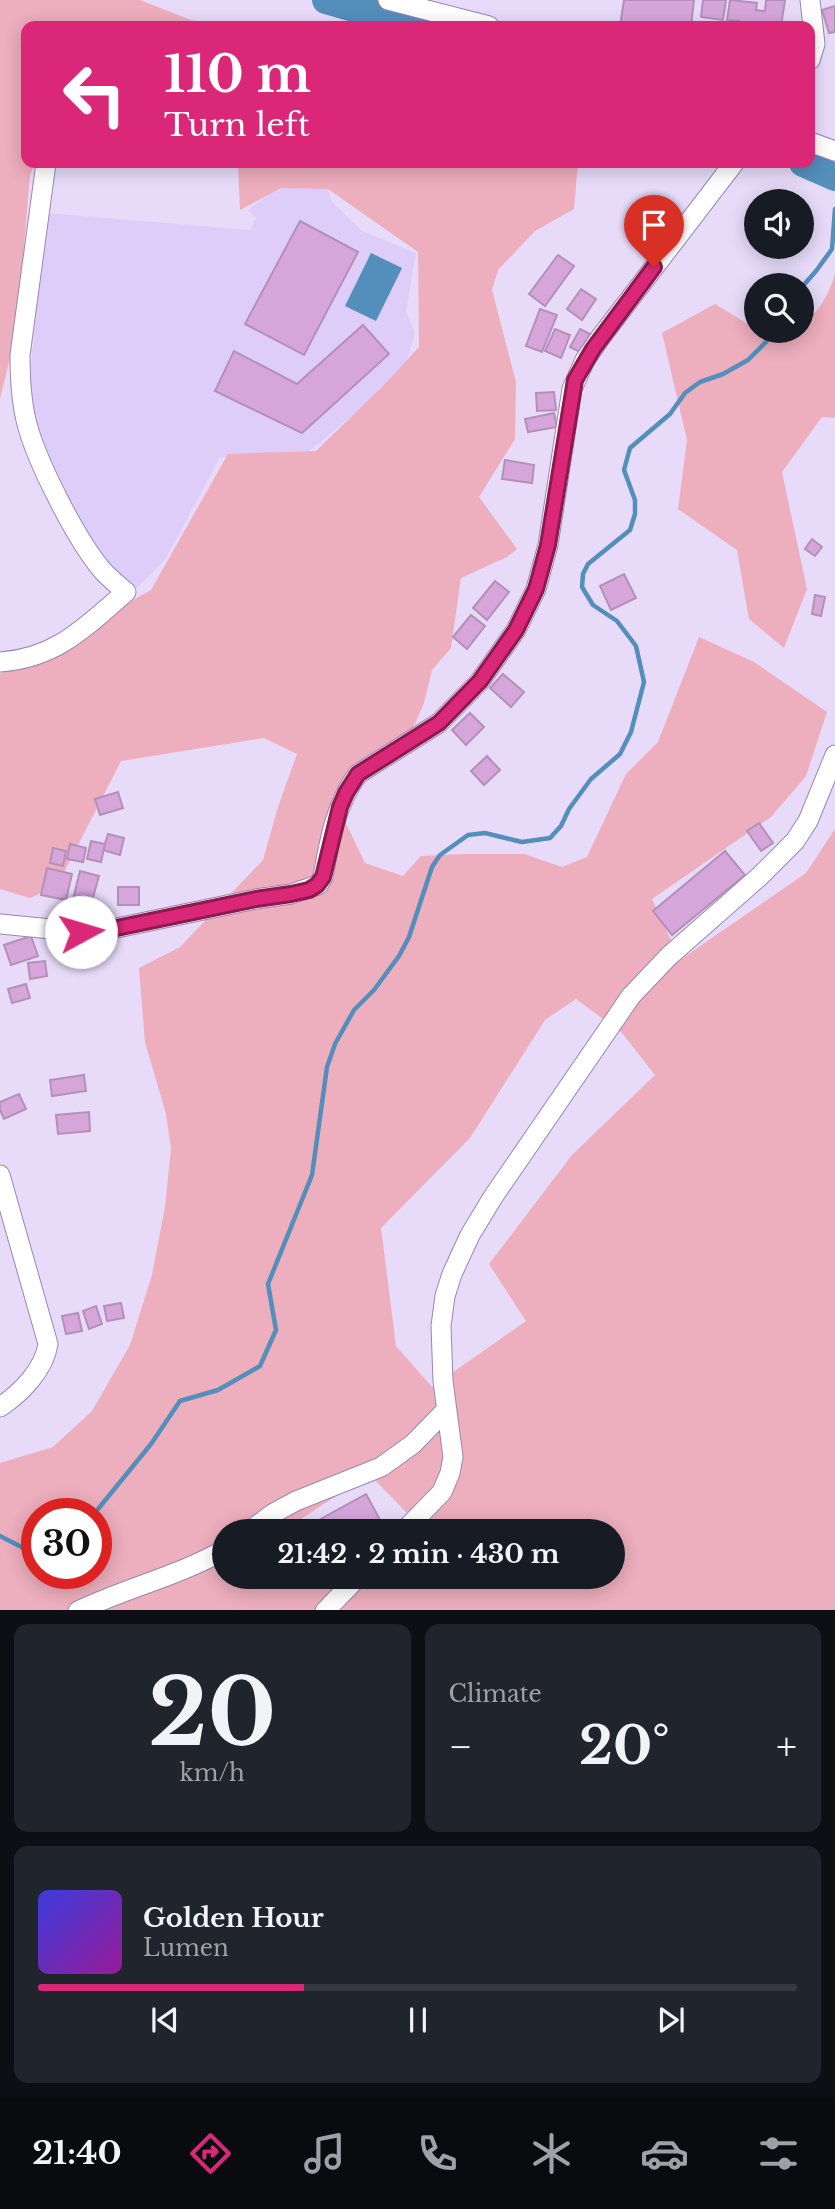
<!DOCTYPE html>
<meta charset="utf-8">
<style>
:root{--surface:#171b24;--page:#20242c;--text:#f1f3f6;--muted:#9ea1a6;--line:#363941;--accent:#db2777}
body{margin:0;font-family:"Libre Baskerville",serif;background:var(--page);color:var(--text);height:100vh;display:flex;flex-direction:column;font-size:26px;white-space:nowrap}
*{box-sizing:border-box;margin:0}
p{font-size:23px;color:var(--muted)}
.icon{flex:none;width:38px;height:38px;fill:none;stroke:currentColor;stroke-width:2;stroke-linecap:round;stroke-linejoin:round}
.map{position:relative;height:1610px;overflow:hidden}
.drawer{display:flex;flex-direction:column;gap:14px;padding:14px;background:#0d0f14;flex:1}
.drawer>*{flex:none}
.banner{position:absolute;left:21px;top:21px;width:794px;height:147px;border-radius:14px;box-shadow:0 4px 18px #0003;background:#db2777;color:#fff;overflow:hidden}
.tools{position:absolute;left:744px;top:189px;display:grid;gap:14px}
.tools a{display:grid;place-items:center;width:70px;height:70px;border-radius:50%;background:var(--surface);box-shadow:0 4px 18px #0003;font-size:35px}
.speed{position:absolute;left:21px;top:1498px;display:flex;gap:14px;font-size:35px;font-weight:700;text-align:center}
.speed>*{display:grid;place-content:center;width:91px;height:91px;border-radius:50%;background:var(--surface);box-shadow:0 4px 18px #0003;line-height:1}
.speed .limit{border:10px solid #d22;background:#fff;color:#111}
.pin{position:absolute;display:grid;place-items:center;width:60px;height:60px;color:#fff;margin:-72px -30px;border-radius:50% 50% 50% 0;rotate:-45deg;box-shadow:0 0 7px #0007}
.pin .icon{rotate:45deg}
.me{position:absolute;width:77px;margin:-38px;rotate:84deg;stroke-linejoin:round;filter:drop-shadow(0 0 5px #0008)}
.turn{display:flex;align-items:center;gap:24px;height:147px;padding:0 28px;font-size:32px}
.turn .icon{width:91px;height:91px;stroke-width:2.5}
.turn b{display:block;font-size:49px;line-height:60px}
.big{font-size:52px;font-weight:700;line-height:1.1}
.drawer .tile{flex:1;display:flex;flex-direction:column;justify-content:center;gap:10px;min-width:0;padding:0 24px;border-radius:14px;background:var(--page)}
.drawer .dial{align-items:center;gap:0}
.dial b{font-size:91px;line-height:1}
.song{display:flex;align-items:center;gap:21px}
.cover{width:84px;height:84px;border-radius:10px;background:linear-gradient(135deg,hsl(240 70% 55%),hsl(300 70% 35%))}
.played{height:7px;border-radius:4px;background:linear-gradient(90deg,var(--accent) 35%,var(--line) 35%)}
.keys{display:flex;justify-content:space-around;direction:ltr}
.heat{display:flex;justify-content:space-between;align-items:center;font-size:38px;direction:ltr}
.drawer .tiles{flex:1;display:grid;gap:14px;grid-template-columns:1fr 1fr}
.tile:last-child{grid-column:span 2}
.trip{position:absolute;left:212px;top:1519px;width:413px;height:70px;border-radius:35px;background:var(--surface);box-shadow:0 4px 18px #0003;font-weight:700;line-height:70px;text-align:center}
.dock{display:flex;height:112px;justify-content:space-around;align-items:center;background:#090b0e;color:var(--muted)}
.dock .icon{width:49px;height:49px}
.dock .selected{color:var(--accent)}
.dock b{font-size:32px;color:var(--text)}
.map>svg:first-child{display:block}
.built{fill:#deccf9}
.green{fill:#edaebd;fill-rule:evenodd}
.water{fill:#548ebb}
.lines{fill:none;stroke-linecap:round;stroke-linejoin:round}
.stream{stroke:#548ebb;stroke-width:4.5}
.river{stroke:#548ebb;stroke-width:28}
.building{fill:#d6a6db;stroke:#b490b8;stroke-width:2}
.minor-casing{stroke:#9986b4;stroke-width:21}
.minor{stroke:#fff;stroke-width:19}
.route-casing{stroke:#8e194d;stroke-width:18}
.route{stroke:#db2777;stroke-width:12}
</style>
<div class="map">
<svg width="835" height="1611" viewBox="0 0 835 1611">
<rect width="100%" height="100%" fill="#e7dbf9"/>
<polygon class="built" points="327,184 331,201 362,231 416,253 406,311 415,333 403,373 307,453 274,462 220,457 165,560 132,593 108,566 41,456 29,385 46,213 250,230 256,218 248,210 276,189"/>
<g class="green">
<polygon points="0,0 140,0 191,20 215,26 26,26 26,163 35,163 30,175 17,329 0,399"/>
<path d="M238,163H578L574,209L535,231L498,270L492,290L516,382L515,439L479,497L517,549L507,557L461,578L451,648L432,670L424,703L413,728L364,784L342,815L365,863L403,876L421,856L461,854H524L562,867L587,857L626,774L658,742L699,637L754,662L827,712L806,776L771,817L652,899L680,960L806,873L835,829V1610H0V1463L53,1447L92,1411L130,1345L152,1275L165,1207L171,1148L166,1114L145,1042L139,968L180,947L263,860L278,807L297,754L264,738L121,761L57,886L30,898L0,889V674L151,590L228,454L316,451L383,386L419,347L418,252L328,189L281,188L240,210ZM576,999L622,1033L655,1075L572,1155L489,1264L526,1321L432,1387L396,1346L381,1228L470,1138L545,1020ZM369,1474L407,1513L387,1531H612V1577H333L325,1584L319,1577H224V1531H283ZM37,1514H96V1573H37Z"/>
<path d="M835,274V418L822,417L782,472L807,589L784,648L749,619L737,550L678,509L687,440L662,333L715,304L746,323L756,324V331H802V322C819,315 830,291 835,274Z"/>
</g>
<polygon class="water" points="371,253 402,268 376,321 345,306"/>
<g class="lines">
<g class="stream">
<polyline points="396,14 397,20"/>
<polyline points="802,287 816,271 832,249 835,209"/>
<polyline points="94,1514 151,1444 180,1401 218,1390 260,1366 276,1330 268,1284 312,1175 327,1067 335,1044 354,1010 374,990 399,956 409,937 432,867 440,855 468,835 485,833 522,842 550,838 561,826 569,809 591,779 620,754 631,732 644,682 636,646 617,621 593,605 582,587 583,574 588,564 630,530 635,514 635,500 624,470 630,448 670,414 685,393 700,382 723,374 748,360 767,341 773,331"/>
<polyline points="0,1536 37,1555"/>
</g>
<g class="river">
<polyline points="326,0 416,26"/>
<polyline points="803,163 835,177"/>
</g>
</g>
<g class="building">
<polygon points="624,0 694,0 691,26 620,26"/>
<polygon points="703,0 726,0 723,20 701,17"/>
<polygon points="730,0 757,3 756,10 765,11 766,0 785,0 781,26 738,26 739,21 727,20"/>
<polygon points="835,6 835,32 829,33 822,10"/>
<polygon points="300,221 358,252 304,355 245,324"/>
<polygon points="558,255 574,266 545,306 529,294"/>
<polygon points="581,289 596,299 582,320 567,309"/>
<polygon points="540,309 557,315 542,352 526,346"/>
<polygon points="363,325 389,354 302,433 215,391 234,351 297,384"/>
<polygon points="555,329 570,335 561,358 545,351"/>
<polygon points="580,329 590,334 580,352 570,347"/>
<polygon points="554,392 556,410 537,411 536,393"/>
<polygon points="554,413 557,427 528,432 525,419"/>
<polygon points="505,460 534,465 532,483 502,479"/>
<polygon points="812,539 822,547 815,556 805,549"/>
<polygon points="624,574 636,598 611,610 600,586"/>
<polygon points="495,581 509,592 487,620 473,608"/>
<polygon points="815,595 825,597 821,616 812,614"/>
<polygon points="471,615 485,626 467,649 453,637"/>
<polygon points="503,674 524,692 511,707 490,688"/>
<polygon points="470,713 484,727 466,745 452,730"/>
<polygon points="487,756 500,770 484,785 471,771"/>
<polygon points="118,792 123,808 100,815 95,799"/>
<polygon points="759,823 773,843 761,851 747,831"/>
<polygon points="108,834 124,838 120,855 103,850"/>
<polygon points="91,841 105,844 101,862 87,859"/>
<polygon points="70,844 86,848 83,862 67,859"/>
<polygon points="53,848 66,851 63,866 50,863"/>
<polygon points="725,851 745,875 672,935 653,911"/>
<polygon points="47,868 72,874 66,900 41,895"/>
<polygon points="80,871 99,876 88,915 70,911"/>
<rect x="118" y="887" width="21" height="18"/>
<polygon points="31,936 38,956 11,965 4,945"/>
<polygon points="45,961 47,976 30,979 28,963"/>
<polygon points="26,984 30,998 12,1003 8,989"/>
<polygon points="84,1075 86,1091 52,1096 50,1080"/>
<polygon points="19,1094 26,1109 4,1119 0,1110 0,1102"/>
<polygon points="89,1112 90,1131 58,1134 56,1115"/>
<polygon points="121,1303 124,1318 107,1321 104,1306"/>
<polygon points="96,1306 102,1324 89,1329 83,1311"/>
<polygon points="78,1313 82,1331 66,1334 62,1316"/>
<polygon points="366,1494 386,1531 299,1531"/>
</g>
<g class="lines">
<defs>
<g id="minor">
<polyline points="388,0 489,26"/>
<polyline points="810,0 815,44 810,60"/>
<polyline points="810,142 835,151"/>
<path d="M0,662C57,658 85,627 126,592C118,585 109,578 102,570C76,539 35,459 26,420C21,399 20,377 20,355L46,163"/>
<path d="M0,924L81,932L107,930L256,899L291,894L318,885L323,877C329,842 336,803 358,774L439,723L480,681L516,630L536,589L548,545L572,389L585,360L600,338L734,163"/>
<path d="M0,1175L48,1344C44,1370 21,1393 0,1407"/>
<polyline points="250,1531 272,1514 296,1501 381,1467 413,1444 446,1410"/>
<polyline points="404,1531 442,1492 450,1473 453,1457 443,1381 441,1326 445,1296 452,1274 470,1235 493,1197 631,996 669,956 759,877 795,841 808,821 835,755"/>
<path d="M78,1611C126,1588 178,1576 224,1550"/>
<polyline points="325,1611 358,1577"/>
</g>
</defs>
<use href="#minor" class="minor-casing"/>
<use href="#minor" class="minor"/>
</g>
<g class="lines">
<defs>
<polyline id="route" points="81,932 107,930 256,899 291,894 309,890 317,885 323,877 340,807 346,793 358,774 439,723 480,681 516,630 536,589 548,545 575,380 593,349 654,267"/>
</defs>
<use href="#route" class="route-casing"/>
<use href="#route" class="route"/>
</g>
</svg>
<div class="tools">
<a><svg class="icon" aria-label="sound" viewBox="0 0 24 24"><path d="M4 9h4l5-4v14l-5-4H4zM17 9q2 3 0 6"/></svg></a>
<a><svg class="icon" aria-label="search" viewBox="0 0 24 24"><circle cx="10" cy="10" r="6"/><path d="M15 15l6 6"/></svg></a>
</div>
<div class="speed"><div class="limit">30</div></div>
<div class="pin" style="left:654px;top:267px;background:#d93025"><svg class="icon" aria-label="arrive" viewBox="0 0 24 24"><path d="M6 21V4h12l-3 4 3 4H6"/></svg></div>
<svg class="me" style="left:81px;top:932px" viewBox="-20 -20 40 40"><circle r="19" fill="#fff"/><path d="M0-13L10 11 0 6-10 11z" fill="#db2777"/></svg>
<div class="trip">21:42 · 2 min · 430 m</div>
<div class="banner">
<div class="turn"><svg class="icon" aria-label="left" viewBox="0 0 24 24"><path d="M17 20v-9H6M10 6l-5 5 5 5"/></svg><div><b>110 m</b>Turn left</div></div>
</div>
</div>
<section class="drawer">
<div class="tiles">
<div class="tile dial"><b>20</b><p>km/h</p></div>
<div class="tile"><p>Climate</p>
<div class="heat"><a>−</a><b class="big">20°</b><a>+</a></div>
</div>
<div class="tile">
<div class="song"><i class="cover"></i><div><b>Golden Hour</b><p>Lumen</p></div></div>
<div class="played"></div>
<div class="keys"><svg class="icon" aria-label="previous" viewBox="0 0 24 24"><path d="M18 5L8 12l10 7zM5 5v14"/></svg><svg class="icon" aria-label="pause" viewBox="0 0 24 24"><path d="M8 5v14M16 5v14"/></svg><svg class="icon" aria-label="next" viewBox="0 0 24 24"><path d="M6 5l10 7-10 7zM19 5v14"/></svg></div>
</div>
</div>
</section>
<nav class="dock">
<b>21:40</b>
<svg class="icon selected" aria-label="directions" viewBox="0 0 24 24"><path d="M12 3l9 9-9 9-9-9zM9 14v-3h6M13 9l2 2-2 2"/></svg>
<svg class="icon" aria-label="music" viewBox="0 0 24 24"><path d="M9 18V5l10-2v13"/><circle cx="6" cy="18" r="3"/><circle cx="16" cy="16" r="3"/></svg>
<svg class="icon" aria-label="phone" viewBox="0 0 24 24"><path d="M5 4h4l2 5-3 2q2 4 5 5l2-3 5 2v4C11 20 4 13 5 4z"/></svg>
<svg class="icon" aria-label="climate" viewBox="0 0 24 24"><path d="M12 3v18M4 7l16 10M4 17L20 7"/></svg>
<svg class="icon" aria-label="car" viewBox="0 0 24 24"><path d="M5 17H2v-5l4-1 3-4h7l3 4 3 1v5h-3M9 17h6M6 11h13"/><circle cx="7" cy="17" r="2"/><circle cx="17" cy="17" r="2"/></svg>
<svg class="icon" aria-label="filters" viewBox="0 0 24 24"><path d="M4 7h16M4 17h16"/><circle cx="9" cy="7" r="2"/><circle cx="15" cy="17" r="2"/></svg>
</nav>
